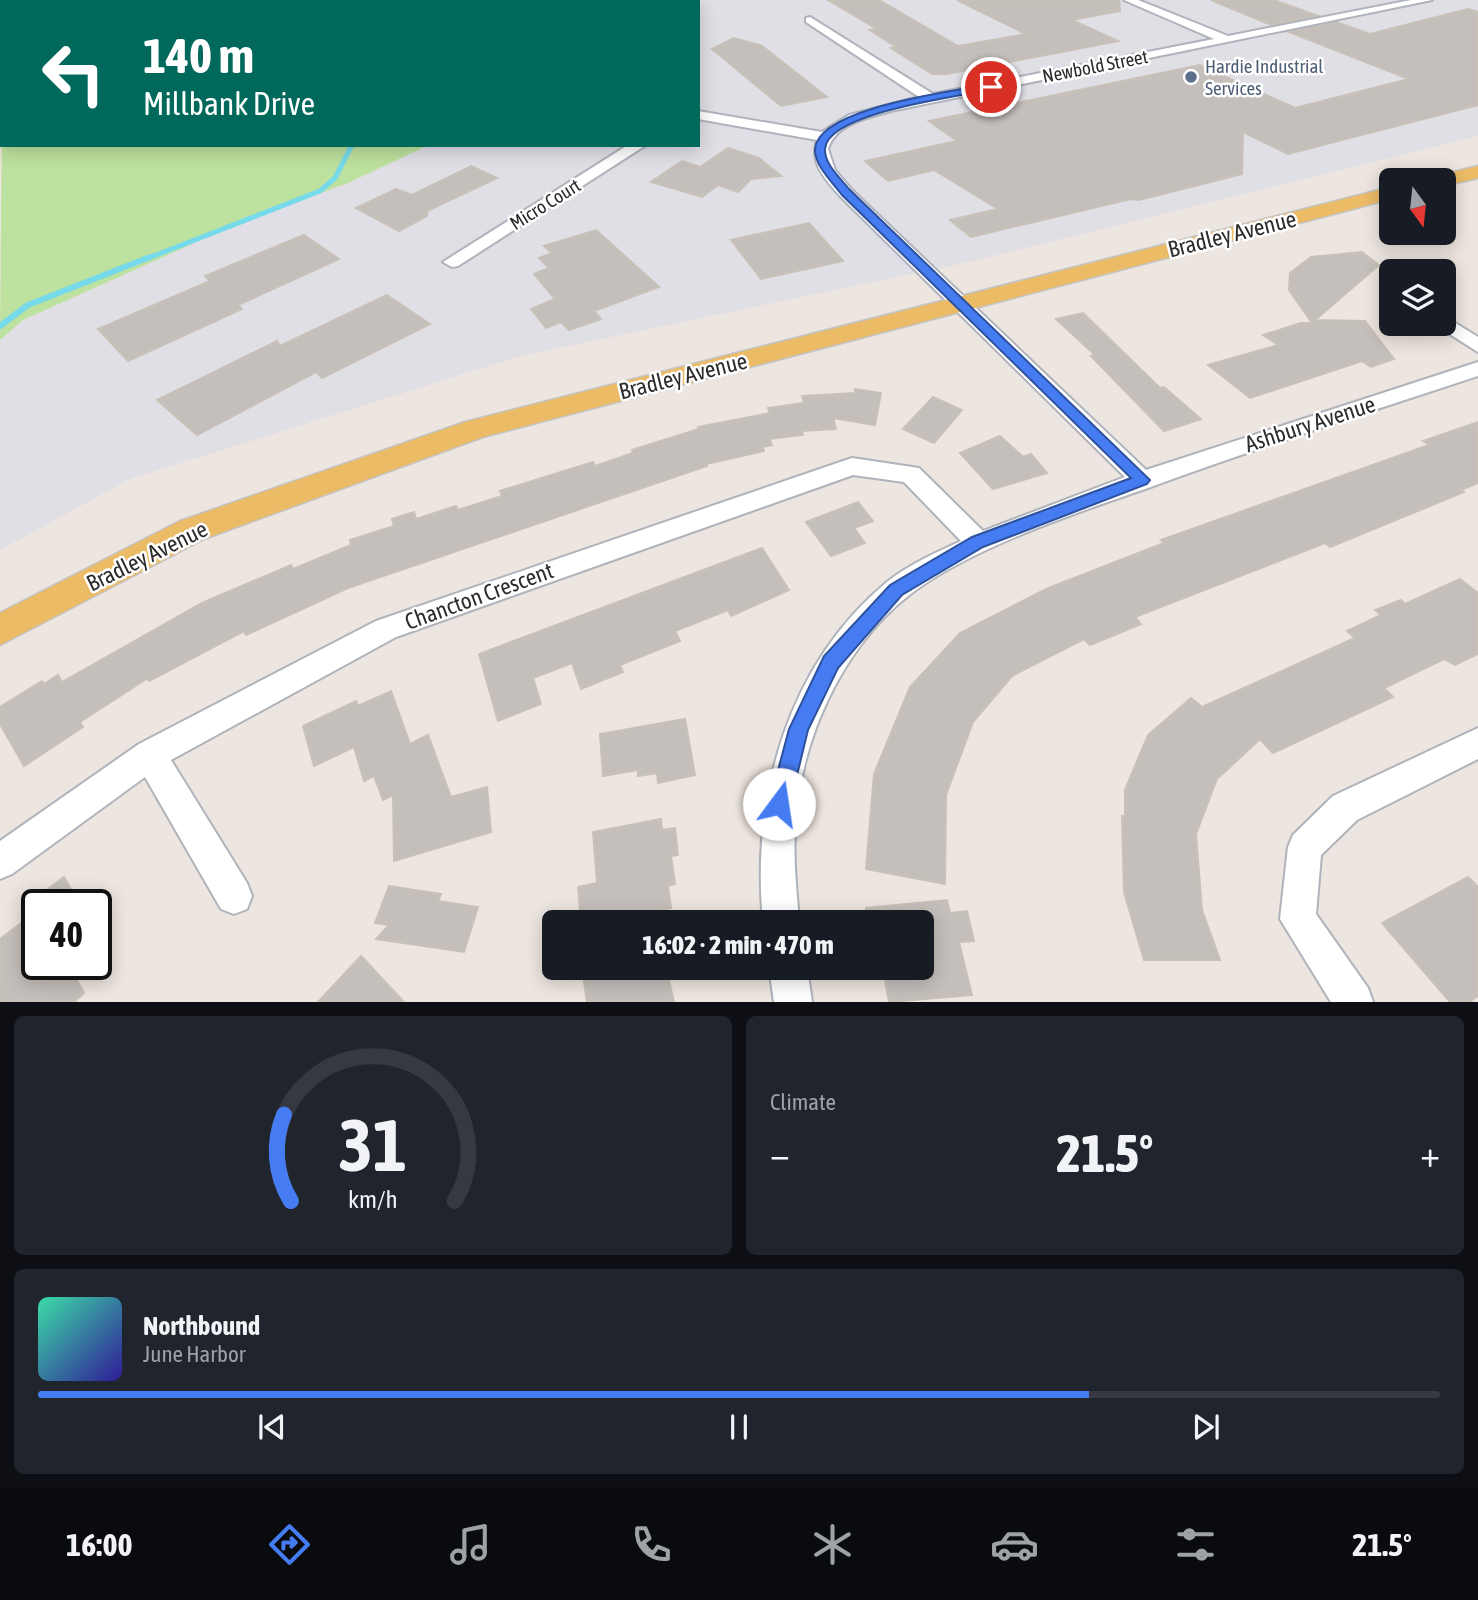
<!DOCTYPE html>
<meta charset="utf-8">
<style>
:root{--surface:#171b24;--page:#20242c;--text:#f1f3f6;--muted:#9ea1a6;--line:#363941;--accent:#467cf2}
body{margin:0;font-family:"Asap Condensed",sans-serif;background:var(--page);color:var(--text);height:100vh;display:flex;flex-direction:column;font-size:26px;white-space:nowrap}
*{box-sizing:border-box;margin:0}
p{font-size:23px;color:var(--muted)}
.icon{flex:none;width:38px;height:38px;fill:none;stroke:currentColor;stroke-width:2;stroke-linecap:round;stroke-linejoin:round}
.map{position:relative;height:1002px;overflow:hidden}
.drawer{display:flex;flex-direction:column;gap:14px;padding:14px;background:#0d0f14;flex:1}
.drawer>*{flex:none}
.hud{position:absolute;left:0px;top:0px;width:700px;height:147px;box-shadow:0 4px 18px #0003;background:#00695c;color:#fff;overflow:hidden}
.needle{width:46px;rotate:165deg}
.controls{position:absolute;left:1379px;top:168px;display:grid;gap:14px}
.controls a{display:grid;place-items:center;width:77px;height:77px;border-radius:10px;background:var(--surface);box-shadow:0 4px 18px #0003;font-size:35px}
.speed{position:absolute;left:21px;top:889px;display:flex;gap:14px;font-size:35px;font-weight:700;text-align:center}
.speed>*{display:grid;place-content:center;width:91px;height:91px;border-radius:50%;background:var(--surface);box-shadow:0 4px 18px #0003;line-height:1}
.speed .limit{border:4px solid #111;border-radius:10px;background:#fff;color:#111}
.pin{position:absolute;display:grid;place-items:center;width:60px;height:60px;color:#fff;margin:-30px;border:4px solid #fff;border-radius:50%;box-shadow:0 2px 7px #0007}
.me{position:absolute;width:77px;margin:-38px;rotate:14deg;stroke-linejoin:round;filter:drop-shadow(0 0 5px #0008)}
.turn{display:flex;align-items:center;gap:24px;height:147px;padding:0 28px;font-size:32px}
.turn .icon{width:91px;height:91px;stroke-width:2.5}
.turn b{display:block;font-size:49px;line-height:60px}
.big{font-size:52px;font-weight:800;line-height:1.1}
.drawer .card{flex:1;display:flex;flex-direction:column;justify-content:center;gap:10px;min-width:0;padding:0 24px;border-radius:10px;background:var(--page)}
.drawer .dial{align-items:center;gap:0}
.dial svg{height:182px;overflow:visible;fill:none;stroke:var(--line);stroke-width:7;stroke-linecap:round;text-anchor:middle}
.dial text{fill:var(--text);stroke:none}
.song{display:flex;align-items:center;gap:21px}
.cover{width:84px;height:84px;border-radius:10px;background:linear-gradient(135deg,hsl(160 70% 55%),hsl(250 70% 35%))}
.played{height:7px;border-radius:4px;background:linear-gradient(90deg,var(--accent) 75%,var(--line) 75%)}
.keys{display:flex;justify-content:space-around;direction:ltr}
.heat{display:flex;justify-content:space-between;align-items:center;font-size:38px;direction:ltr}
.drawer .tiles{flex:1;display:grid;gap:14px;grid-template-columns:1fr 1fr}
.card:last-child{grid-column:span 2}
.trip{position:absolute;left:542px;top:910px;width:392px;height:70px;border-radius:10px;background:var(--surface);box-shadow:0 4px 18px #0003;font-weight:800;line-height:70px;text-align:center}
.dock{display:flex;height:112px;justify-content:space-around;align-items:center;background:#090b0e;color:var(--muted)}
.dock .icon{width:49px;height:49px}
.dock .active{color:var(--accent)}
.dock b{font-size:32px;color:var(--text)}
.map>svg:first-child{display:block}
.industrial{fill:#e0dfe6}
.green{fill:#bde19e}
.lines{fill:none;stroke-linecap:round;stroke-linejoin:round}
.stream-far1{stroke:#77daea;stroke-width:5}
.stream{stroke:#77daea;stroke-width:6}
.building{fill:#c5bfbb;stroke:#c8c1b8;stroke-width:2}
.minor-casing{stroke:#afb3bb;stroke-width:4}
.major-casing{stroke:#c4c4c4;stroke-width:3}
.minor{fill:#fff;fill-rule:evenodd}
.major{fill:#ebbb65;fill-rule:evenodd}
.route{fill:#467cf2;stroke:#2e519d;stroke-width:2}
.service-dot{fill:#5c6f8a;stroke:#fff;stroke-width:2.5}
.labels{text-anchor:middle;stroke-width:5;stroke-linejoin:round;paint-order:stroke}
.far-street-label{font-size:19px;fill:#2c2c2c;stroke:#fff}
.far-service-label{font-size:19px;fill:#4e5e75;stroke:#fff;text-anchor:start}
.street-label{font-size:23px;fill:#2c2c2c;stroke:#fff}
</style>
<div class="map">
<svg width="1478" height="1002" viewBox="0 0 1478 1002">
<rect width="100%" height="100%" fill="#ede5df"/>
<g class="industrial">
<polygon points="0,0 350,0 2,2 0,112"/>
<polygon points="656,0 1478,0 1478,136 964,263 520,356 130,479 0,550 0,340 23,320 212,235 350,182 429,145 698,145 698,2 652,2"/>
</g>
<g class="green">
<polygon points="365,0 656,0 365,2"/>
<polygon points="2,111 2,145 429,145 350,182 212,235 23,320 0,340"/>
</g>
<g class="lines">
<polyline class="stream-far1" points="146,259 320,191 335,178 352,145"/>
<polyline class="stream" points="0,326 28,305 150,257"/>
</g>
<g class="building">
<polygon points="828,0 879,0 958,46 1026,34 957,0 1119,0 1120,11 1072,20 1118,41 947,74 932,74 891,48 896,47 870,30 877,29"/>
<polygon points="1211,0 1274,0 1318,16 1271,25"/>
<polygon points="1468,9 1478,12 1478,105 1288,154 1243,132 1242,174 1139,200 1131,199 971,237 950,220 998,209 934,170 888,181 865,161 957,141 929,121 1200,65 1295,108 1409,79 1289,32 1336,22 1370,34"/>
<polygon points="734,38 762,46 827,97 781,106 712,49"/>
<polygon points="728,148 759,158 781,176 751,179 738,192 718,185 702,197 651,182 682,161 700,167"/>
<polygon points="471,166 497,178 427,211 427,216 399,231 356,208 396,189 412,195"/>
<polygon points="809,223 843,261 761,279 731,240"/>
<polygon points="596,230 659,287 594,311 601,319 569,330 561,322 546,328 531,309 555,299 534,274 549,268 539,258 552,253 544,246"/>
<polygon points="304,235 339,259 238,305 242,309 128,361 98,329 210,281 205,276"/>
<polygon points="1362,252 1379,265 1315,320 1365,321 1394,359 1371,367 1362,361 1250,398 1208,365 1278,345 1263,335 1301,323 1312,323 1289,290 1290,273 1311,257"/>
<polygon points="387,295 430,324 322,378 316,372 197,435 157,400 277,341 280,346"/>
<polygon points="1083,313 1160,388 1164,387 1201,419 1164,431 1091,356 1095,355 1056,319"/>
<polygon points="855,389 881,393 875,425 833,418 836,429 802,431 803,435 769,439 772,445 763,447 764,451 706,464 707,466 348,588 246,635 244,631 149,681 148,678 80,722 83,727 24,766 0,724 0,707 42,681 44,684 58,675 62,682 202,603 291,565 293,569 351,545 350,540 394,526 392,519 414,512 416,519 456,506 458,510 502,496 500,491 593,462 595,466 633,453 632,450 699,429 698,427 770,413 768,408 804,403 802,396 855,393"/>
<polygon points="933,397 962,410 934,443 903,429"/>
<polygon points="1478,422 1478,483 1461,490 1464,492 1330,547 1325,543 1135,617 1141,624 1090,645 1084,639 1012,676 973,722 946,795 945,884 866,869 874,774 910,687 960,633 1046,589 1164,543 1161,540 1429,445 1423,441"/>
<polygon points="1000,436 1023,457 1031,454 1047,473 993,489 960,453"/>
<polygon points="858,502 873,521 854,528 865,543 831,556 806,522"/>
<polygon points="762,548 789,590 731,616 728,610 675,631 680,641 620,665 623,672 581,689 572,663 533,678 541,704 498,721 479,654"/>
<polygon points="1460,579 1478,593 1478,654 1455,665 1444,659 1384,688 1393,697 1273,753 1260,739 1217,779 1196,834 1202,910 1220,960 1144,960 1124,892 1122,816 1125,817 1125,790 1148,735 1191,698 1202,707 1355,638 1347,631 1381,615 1375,610 1401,600 1405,604"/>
<polygon points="391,691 410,744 428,735 451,797 487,787 491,832 394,861 393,795 383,800 374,776 364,781 354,747 314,766 303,726 356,701 358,706"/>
<polygon points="685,719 695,775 658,783 657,773 638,776 638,770 603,776 600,734"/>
<polygon points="661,819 662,830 675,828 678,855 671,856 675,884 668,886 671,908 608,922 581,922 578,887 597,883 593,832"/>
<polygon points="64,877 80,905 27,905"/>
<polygon points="1468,877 1478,887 1478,996 1469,1002 1450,1002 1382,923"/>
<polygon points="389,886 441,894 438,901 478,907 464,952 376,939 389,925 375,923"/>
<polygon points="947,900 950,913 967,911 974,941 959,942 972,995 889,1002 884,974 890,973 889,968 922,968 922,922 866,922 866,908"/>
<polygon points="37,911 37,964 68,964 84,993 74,1002 0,1002 0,939"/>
<polygon points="361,956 404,1002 318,1002"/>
<polygon points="582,968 666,968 674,1002 587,1002"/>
</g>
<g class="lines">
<defs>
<g id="minor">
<polygon points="223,0 255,0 222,2"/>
<polygon points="275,0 301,0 302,2 276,2"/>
<path d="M1124,0H1138L1228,36L1411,0H1432L891,111C868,118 836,123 828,149L835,170L852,190L1146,470L1478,362V376C1368,412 1257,448 1148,488C1076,513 967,549 908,596C839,651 798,746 795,833C793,863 797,892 799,922H763C751,797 787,665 887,582C908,565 937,552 961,541L904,482L853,475L396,637L171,760L247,883L252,896L247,909L234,914L221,909L145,777L12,874L0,879V841L139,744L376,621L852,458L919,468L983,531L1125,477L840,196C826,180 809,163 817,140L698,119V111L822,132L849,115L919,97L806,22V18L810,17L933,94L1214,39Z"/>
<polygon points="2,56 2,64 0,65 0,57"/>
<polygon points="628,145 646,145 458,266 452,267 443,262"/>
<polygon points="1444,316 1478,337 1478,352 1437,326 1435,324 1444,324"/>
<polygon points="1478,728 1478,759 1357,820 1321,855 1316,914 1368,988 1373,1002 1331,1002 1280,919 1288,847 1293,835 1333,796"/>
<polygon points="769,968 807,968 812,1002 774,1002"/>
</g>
<g id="major">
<polygon points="1478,166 1478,178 1444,186 1444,180 1434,180 1437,176"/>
<polygon points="1391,187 1391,199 483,437 204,539 0,645 0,613 180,521 465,422"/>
</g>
</defs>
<use href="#minor" class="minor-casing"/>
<use href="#major" class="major-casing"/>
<use href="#minor" class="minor"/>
<use href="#major" class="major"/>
</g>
<path class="route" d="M991,84L994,89C963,96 827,112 825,149C824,164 841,179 850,190L1150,480L1147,484L983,547L902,595L838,668L808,730L790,804L787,812L779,815L772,812L769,804L789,729L824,656L890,585L972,537L1131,478L842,195C833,183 814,165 815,149C818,107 957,91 991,84Z"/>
<circle class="service-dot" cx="1191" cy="77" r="7"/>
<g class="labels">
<g class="far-street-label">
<text transform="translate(1095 66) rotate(-11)" y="7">Newbold Street</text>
<text transform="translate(545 204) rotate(-32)" y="7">Micro Court</text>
</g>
<g class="far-service-label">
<text x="1205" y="73">Hardie Industrial<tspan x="1205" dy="22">Services</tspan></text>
</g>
<g class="street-label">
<text transform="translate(1232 234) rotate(-14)" y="8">Bradley Avenue</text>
<text transform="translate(683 376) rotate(-14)" y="8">Bradley Avenue</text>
<text transform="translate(1310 424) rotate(-18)" y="8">Ashbury Avenue</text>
<text transform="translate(147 556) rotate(-26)" y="8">Bradley Avenue</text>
<text transform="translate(479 596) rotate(-20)" y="8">Chancton Crescent</text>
</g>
</g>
</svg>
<div class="controls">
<a><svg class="needle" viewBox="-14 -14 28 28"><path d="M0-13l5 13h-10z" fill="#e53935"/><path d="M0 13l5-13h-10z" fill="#9ea1a6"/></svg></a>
<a><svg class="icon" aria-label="layers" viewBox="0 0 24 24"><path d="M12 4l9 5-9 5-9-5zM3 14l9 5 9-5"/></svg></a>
</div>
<div class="speed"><div class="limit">40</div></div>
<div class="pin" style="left:991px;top:87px;background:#d93025"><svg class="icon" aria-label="arrive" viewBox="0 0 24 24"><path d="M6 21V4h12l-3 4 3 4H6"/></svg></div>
<svg class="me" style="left:779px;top:804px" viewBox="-20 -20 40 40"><circle r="19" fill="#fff"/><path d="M0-13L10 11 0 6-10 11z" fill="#467cf2"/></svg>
<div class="trip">16:02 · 2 min · 470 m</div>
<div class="hud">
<div class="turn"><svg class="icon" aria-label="left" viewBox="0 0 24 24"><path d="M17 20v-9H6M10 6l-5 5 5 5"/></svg><div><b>140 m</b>Millbank Drive</div></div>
</div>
</div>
<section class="drawer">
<div class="tiles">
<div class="card dial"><svg viewBox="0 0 100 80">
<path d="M14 69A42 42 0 1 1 86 69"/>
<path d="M14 69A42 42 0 0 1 11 31" stroke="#467cf2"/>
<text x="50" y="56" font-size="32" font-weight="700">31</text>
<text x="50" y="72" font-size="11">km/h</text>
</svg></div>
<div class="card"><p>Climate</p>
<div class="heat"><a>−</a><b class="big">21.5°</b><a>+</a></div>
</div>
<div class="card">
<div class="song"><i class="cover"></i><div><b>Northbound</b><p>June Harbor</p></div></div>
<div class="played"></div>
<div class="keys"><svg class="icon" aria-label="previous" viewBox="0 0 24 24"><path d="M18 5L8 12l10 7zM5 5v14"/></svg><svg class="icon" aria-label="pause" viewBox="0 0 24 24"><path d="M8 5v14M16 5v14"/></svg><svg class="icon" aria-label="next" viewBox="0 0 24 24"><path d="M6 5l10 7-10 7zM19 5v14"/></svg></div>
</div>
</div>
</section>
<nav class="dock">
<b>16:00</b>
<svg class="icon active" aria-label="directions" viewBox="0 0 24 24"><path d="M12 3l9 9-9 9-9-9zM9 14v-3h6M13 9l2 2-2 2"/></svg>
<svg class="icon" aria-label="music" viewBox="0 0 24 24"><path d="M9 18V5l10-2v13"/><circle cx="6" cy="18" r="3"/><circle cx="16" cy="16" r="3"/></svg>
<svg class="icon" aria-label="phone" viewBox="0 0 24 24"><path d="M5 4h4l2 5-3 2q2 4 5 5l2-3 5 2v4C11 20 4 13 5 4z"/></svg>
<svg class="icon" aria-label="climate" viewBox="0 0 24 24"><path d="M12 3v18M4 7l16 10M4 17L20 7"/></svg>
<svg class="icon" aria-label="car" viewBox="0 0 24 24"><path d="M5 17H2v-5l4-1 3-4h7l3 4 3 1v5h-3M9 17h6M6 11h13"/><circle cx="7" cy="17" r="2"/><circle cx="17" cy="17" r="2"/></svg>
<svg class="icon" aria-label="filters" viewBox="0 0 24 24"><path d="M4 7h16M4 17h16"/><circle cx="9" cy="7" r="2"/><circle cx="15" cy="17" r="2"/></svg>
<b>21.5°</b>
</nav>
